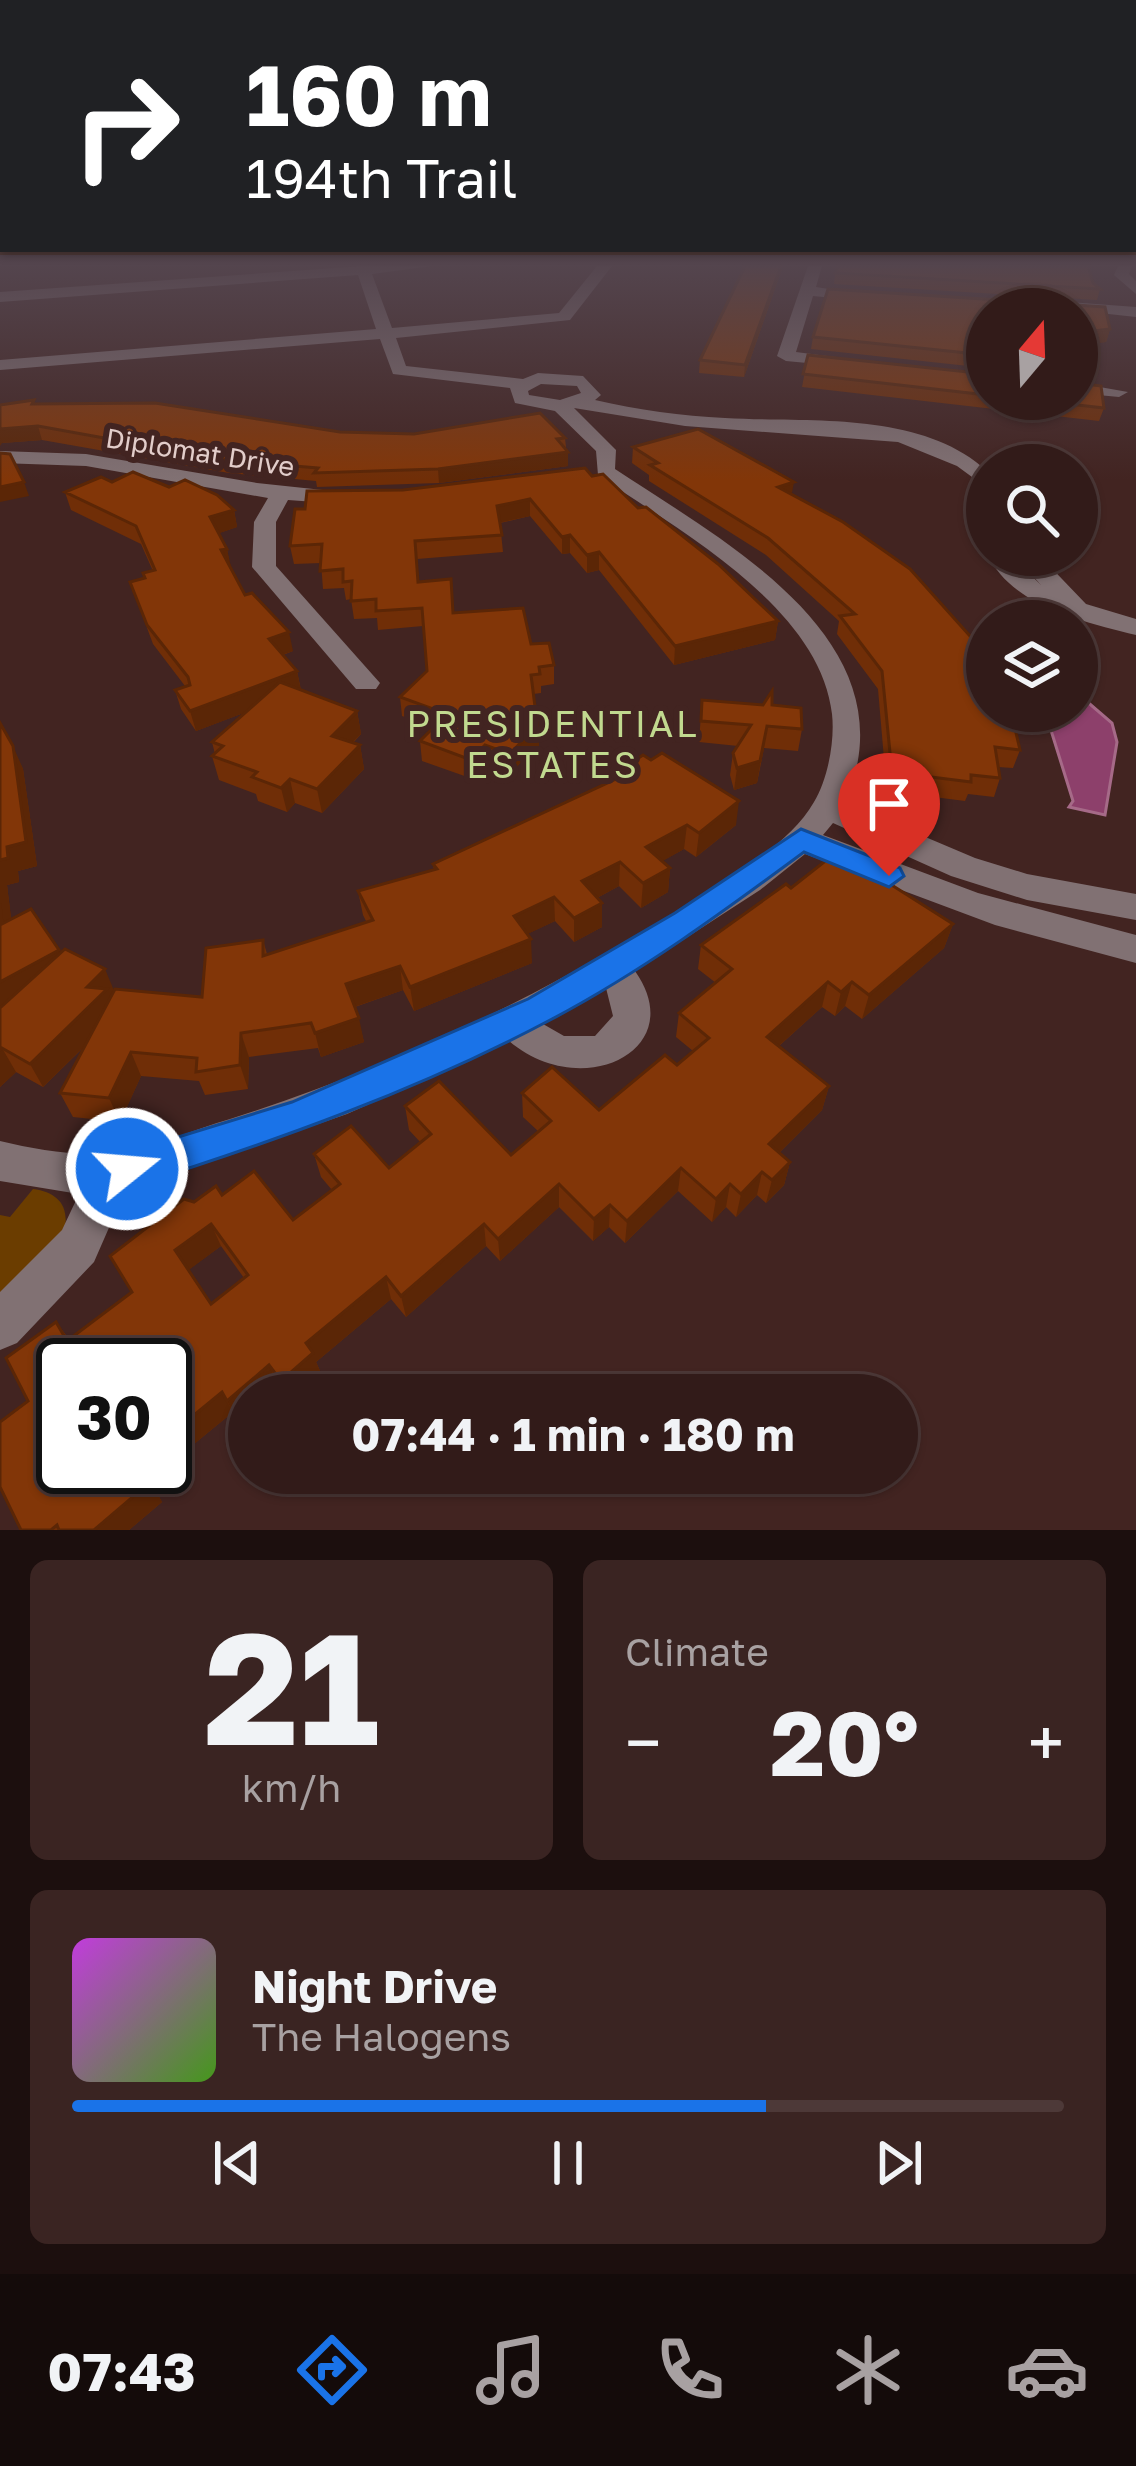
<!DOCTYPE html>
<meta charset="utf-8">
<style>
:root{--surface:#321b19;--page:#3a2422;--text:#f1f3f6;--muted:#a8a1a2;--line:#4d3938;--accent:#1a73e8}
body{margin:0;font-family:"Golos Text",sans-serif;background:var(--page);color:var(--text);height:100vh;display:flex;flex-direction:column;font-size:45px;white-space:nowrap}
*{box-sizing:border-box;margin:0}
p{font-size:39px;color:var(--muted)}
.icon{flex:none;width:66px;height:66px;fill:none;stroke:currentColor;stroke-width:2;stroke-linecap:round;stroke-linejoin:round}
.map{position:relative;height:1530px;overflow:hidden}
.sheet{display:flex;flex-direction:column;gap:30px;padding:30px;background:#1c0f0e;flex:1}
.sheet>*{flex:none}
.banner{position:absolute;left:0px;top:0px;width:1137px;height:252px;box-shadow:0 3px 9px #0004,0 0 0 3px var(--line);background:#202124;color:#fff;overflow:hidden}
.needle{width:78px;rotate:19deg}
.buttons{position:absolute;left:966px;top:288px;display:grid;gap:24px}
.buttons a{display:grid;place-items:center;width:132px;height:132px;border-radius:50%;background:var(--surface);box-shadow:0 3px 9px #0004,0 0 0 3px var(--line);font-size:60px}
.speed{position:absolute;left:36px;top:1338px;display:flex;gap:24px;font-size:60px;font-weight:700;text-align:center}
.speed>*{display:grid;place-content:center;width:156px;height:156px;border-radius:50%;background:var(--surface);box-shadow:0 3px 9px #0004,0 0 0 3px var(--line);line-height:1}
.speed .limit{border:6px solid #111;border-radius:18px;background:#fff;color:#111}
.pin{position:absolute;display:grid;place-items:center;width:102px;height:102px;color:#fff;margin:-123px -51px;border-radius:50% 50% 50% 0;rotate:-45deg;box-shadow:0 0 12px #0007}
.pin .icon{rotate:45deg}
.me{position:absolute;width:132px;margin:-66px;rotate:73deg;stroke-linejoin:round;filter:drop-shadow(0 0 9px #0008)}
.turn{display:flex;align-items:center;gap:42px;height:252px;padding:0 48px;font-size:54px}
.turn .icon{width:156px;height:156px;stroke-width:2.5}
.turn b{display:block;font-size:84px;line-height:102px}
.big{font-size:90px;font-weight:700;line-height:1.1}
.sheet .card{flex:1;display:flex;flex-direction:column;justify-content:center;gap:18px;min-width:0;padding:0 42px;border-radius:18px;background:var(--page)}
.sheet .dial{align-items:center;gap:0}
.dial b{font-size:156px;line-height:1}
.song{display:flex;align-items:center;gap:36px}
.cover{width:144px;height:144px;border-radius:18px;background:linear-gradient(135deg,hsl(290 70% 55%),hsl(100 70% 35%))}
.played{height:12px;border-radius:6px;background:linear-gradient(90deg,var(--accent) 70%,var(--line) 70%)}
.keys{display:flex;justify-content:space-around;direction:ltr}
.heat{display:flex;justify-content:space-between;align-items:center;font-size:66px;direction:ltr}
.sheet .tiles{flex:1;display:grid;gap:30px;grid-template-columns:1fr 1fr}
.card:last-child{grid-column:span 2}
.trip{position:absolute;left:228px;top:1374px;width:690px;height:120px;border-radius:60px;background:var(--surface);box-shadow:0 3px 9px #0004,0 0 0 3px var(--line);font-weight:700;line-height:120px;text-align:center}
.tab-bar{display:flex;height:192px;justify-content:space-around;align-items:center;background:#140b0a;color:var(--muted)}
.tab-bar .icon{width:84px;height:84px}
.tab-bar .active{color:var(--accent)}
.tab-bar b{font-size:54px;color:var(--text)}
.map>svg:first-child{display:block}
.green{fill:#6b3d00}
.water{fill:#8d406b;stroke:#a66a88;stroke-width:3}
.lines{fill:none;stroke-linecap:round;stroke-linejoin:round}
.minor{fill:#817173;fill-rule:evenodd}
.wall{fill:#702e07;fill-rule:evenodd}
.shaded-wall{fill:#5b2606}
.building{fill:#823608;stroke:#5b2606;stroke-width:3;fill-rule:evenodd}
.route{fill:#1a73e8;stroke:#114b97;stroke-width:3}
.labels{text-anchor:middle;stroke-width:12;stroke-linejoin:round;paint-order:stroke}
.far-street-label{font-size:27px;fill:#e2cdca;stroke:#422421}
.neighbourhood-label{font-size:36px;letter-spacing:3px;fill:#c1d98f;stroke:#422421}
</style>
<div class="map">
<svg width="1136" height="1530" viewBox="0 0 1136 1530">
<rect width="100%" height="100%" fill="#422421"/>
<path class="green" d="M33,1189C56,1192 69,1204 65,1228L0,1304V1215L10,1217Z"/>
<polygon class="water" points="1077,693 1112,723 1117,742 1105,815 1069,807 1073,801 1045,711 1077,711"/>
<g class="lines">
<g class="minor">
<path d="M363,266H432L372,274L392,328L559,313L597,266H612L570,320L396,338L406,366L523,379L538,373L583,376L601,395L595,400C638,410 682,416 725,418C809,423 920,410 987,471V488L957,466L898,442L685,426L574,408L616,450L615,469C726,543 915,642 845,803L975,858L1027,874L1136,894V920L1027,900L951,876L833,823L823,835L978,893L1136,935V963L995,925L805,854L760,890L635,971C691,1050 582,1103 509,1041L347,1114L125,1191L94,1262L17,1343L0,1350V1292L62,1230L79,1194L0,1181V1141C38,1150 78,1157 117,1152C155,1147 193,1130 230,1119C394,1067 551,992 696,899C736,873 789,845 814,802C828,779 835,740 832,714C820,607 679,531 598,475L596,451L555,411L515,403L510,388L393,374L380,339L0,370V360L376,329L358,275L0,302V292ZM541,384L577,386L581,393L560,400L529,395L528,391ZM606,988L613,1016L595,1036H564L543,1024Z"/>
<polygon points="808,266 822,266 816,287 874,296 866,301 813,296 796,352 850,359 850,367 786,361 777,356"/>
<polygon points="1118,266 1132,266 1129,274 1136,281 1136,294 1114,275"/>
<polygon points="1069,302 1136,307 1136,317 1063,309"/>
<polygon points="1077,383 1128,392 1119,397 1077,393"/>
<polygon points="0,451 86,454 257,483 351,493 354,498 343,504 288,500 276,522 276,566 380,683 376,689 356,689 252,567 254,522 268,498 86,466 0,463"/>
<path d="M987,554L1010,555L1041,585L1014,555H1039L1086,604L1136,619V635C1082,621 1013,607 987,554Z"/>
</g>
</g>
<g class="wall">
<polygon points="745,266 783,266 744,377 699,373 700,360"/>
<polygon points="835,273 1093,283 1100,289 1097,300 834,284"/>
<polygon points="828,289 1105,307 1110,329 1106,342 1095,343 1098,368 1094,381 1078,383 1101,386 1104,408 1099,421 802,387 808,355 987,374 987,399 1077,399 1077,309 987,309 987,368 811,349 813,337"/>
<polygon points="35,404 340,432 565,438 568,466 439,483 317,487 316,481 229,473 42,440 2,443"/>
<polygon points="633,447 792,495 978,645 974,659 998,719 1020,750 1013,768 998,767 1000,778 994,797 968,794 965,801 918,795 917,786 886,782 878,689 837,634 839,621 766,555 649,481 649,475 632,463"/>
<polygon points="592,476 638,508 778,621 775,640 674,665 599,570 587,573 570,553 562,554 530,516 500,523 503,552 417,559 419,582 453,613 531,644 554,665 554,684 541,686 541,693 533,694 539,757 522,761 511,773 486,764 473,779 422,761 420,741 431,731 430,726 402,716 400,697 427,671 423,626 378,630 377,618 354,619 351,599 346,600 344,588 323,589 321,563 294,564 290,546 305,509 403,490"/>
<polygon points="112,482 169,487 234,510 237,527 219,533 227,549 230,567 245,595 293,651 283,655 297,671 301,690 357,711 361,734 353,743 360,745 364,769 322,813 295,803 287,812 258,801 256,794 219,780 212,756 215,754 212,742 246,712 196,731 181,709 175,690 185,686 153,644 130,582 144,578 153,571 141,544 71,510 65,492"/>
<polygon points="702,700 772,705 802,729 798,751 764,748 757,783 734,790 730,775 733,753 738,746 699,742"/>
<polygon points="0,723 23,769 37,866 18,871 19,882 7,885 11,919 114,991 202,997 263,940 267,954 367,923 363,915 358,891 434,870 433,864 613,780 613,775 736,825 696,857 684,849 662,861 670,868 668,892 641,908 619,886 597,898 602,903 602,927 574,942 555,921 527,934 532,963 414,1011 403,990 355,1007 364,1042 321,1057 318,1048 249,1057 248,1089 205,1095 199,1081 141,1076 120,1122 73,1117 60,1093 86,1045 43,1087 16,1072 0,1087"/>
<path d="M838,851L953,924L944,948L862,1019L845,1006L835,1016L822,1007L779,1046L829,1086L822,1110L779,1153L790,1162L784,1185L766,1203L757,1195L736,1217L726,1207L712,1222L678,1191L625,1243L609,1227L593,1241L559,1207L500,1261L486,1246L406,1317L391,1299L316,1362L321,1373L297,1395H285L278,1385L267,1395H249V1411L238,1421L233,1412L194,1444L179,1420L165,1433V1365H63V1467H142L162,1502L129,1530H21L0,1487V1422L28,1401L6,1358L56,1322L69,1339L132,1292L110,1256L184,1199L194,1202L216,1186L222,1195L254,1171L293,1220L332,1190L321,1177L314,1154L351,1126L389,1168L421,1143L409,1130L405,1106L439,1081L511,1155L538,1131L523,1117L522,1093L552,1067L599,1110L665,1055L677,1065L693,1051L676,1037L679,1013L716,983L698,969L701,945L786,884L791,888ZM221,1246L244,1278L211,1304L188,1270Z"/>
</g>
<g class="shaded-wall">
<polygon points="781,266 783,266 744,377 745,365"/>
<polygon points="1110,329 1106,342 1089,344 1093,331"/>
<polygon points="38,426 42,440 2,443 0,446 0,429"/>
<polygon points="568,452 568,466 439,483 438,469"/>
<polygon points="24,482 29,496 0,502 0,487"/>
<polygon points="794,482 791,498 778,487"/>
<polygon points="530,499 530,516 498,523 497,506"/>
<polygon points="234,510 237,527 214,535 210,517"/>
<polygon points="570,535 570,553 562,554 562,537"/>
<polygon points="227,549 231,567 225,568 221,550"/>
<polygon points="599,552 599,570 587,573 587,555"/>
<polygon points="778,621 775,640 674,665 675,646"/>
<polygon points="289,632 293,651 273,658 269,639"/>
<polygon points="297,671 301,691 196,731 190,711"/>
<polygon points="357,711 361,734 336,759 332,736"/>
<polygon points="767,726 757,783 734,790 737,768"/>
<polygon points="539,738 539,757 522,761 511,773 510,754 521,742"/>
<polygon points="360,745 364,769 322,813 317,789"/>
<polygon points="485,745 486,764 473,779 471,760"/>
<polygon points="13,746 23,769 37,866 18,871 19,882 7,885 15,948 2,924 0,904 0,860 7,847"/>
<polygon points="290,779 295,803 287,812 281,788"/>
<polygon points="739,801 736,825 696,857 699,833"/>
<polygon points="687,825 684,849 645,871 646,847"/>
<polygon points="620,862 619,886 582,906 582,881"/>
<polygon points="670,868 668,892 641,908 643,883"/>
<polygon points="554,897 555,921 515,940 514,916"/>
<polygon points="602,903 602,927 574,942 574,918"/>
<polygon points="953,924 944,948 862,1019 869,995"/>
<polygon points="531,939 532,963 414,1011 410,987"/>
<polygon points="59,950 70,974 0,1013 0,982"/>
<polygon points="400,966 403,990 351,1008 346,984"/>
<polygon points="105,969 115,993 118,1013 43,1087 30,1064 87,987"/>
<polygon points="828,982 822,1007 762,1061 767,1037"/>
<polygon points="852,982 845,1006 835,1016 841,992"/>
<polygon points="359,1018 364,1042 321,1057 315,1033"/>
<polygon points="241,1033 249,1057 248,1089 240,1065"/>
<polygon points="2,1048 16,1072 0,1087 0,1050"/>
<polygon points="131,1052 141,1076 120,1122 109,1098"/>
<polygon points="829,1086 822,1110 764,1168 769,1144"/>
<polygon points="790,1162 784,1185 766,1203 772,1180"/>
<polygon points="681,1168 678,1191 625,1243 627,1221"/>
<polygon points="762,1172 757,1195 736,1217 741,1194"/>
<polygon points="559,1184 559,1207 500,1261 498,1239"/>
<polygon points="730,1184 726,1207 712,1222 716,1199"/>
<polygon points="610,1205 609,1227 593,1241 594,1219"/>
<polygon points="211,1224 221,1246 186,1272 175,1250"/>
<polygon points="484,1224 486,1246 406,1317 401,1296"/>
<polygon points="386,1277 391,1299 316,1362 321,1373 297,1395 287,1395 281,1381 306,1343"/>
<polygon points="269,1365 278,1385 267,1395 249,1395 249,1411 238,1421 227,1401"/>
<polygon points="222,1392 233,1412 194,1444 182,1425"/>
<polygon points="168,1400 180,1420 165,1433 165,1402"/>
<polygon points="139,1467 142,1467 162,1502 129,1530 94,1530"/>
</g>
<g class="building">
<polygon points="745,266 781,266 745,365 700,360"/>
<polygon points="838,266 1088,266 1093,283 1100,289 835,273"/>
<polygon points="828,289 1105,307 1110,329 1093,331 1098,368 1077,370 1077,309 987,309 987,355 813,337"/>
<polygon points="808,355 987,374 987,395 803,374"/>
<polygon points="1077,375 1078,383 1101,386 1104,408 1025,399 1077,399"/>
<polygon points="34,400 32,404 155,403 340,432 414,434 540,413 565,438 557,439 568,452 438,469 314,473 318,468 226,460 38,426 0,429 0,405"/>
<polygon points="698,429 794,482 778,487 843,522 910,569 978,645 969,645 987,692 987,711 995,711 998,719 1013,720 1020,750 995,747 1000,778 971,775 971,782 923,776 922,767 891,763 882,671 840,616 855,614 768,538 650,465 658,463 633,447"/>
<polygon points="0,453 10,454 24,482 0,487"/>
<polygon points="585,468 592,476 603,474 638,508 646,507 718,564 778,621 675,646 599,552 587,555 570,535 562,537 530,499 497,506 502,535 415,541 418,582 451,579 453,613 523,608 531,644 549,643 554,665 539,667 540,674 531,675 539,738 521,742 510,754 485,745 471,760 420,741 434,727 437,719 429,716 436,710 400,697 427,671 422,608 376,611 376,599 351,601 352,581 343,582 343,569 320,571 322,544 290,546 295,509 305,509 307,491 403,490"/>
<polygon points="133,472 169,487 185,480 217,495 234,510 210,517 227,549 221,550 245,595 252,593 289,632 269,639 297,671 190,711 175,690 190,685 188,677 147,625 130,582 145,578 143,573 155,570 136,526 65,492 101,477 112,482"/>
<polygon points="280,682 357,711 332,736 360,745 317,789 290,779 281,788 252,777 257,772 212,756 223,746 212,742"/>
<polygon points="772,691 772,705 801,708 802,729 767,726 760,761 737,768 733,753 751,725 701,721 702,700 763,705"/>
<polygon points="0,723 13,746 26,842 7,847 8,858 0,860"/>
<polygon points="662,753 739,801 699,833 687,825 646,847 670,868 643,883 620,862 582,881 602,903 574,918 554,897 514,916 531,939 410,987 400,966 346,984 359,1018 315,1033 311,1023 241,1033 240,1065 196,1072 197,1058 131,1052 109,1098 60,1093 115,989 202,997 206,948 263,940 263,956 373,920 358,891 437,869 433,864 618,778 613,775 643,755 651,760"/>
<path d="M838,851L953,924L869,995L852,982L841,992L828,982L767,1037L829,1086L769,1144L790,1162L772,1180L762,1172L741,1194L730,1184L716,1199L681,1168L627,1221L610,1205L594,1219L559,1184L498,1239L484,1224L401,1296L386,1277L306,1343L313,1353L281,1381L269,1365L227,1401L222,1392L182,1425L168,1400L165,1402V1365H63V1467H139L148,1484L94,1530H59L57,1525L51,1530H21L0,1487V1422L28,1401L6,1358L56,1322L67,1341L132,1292L110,1256L184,1199L194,1202L216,1186L222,1195L254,1171L293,1220L340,1184L314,1154L351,1126L389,1168L431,1134L405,1106L439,1081L511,1155L551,1121L522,1093L552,1067L599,1110L665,1055L677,1065L709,1038L679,1013L732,969L701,945L786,884L791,888ZM211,1224L248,1275L211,1304L175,1250Z"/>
<polygon points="0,904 2,924 31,909 59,950 0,982"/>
<polygon points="65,949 105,969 87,987 107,989 30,1064 2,1048 0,1050 0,1008"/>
</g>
<linearGradient id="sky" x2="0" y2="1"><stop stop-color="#241412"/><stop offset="0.55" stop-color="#54454e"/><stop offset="1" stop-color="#54454e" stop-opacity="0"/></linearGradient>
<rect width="1136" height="480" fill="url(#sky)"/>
<path class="route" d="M801,829L900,868L904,876L889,887L804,852C723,912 641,972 552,1019C417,1091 273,1142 127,1188L113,1182L108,1169L113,1157L292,1102L528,999L675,913Z"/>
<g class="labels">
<g class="far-street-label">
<text transform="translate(200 453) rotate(9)" y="9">Diplomat Drive</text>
</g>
<g class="neighbourhood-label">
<text x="553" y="737">PRESIDENTIAL<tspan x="553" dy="41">ESTATES</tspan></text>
</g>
</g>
</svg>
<div class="buttons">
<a><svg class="needle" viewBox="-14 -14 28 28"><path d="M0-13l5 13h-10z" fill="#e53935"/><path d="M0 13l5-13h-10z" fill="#a8a1a2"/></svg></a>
<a><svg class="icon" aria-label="search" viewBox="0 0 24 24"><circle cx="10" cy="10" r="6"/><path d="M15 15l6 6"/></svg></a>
<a><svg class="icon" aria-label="layers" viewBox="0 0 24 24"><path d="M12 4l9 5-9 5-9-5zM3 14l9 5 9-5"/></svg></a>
</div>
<div class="speed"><div class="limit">30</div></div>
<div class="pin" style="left:889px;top:876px;background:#d93025"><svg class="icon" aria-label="arrive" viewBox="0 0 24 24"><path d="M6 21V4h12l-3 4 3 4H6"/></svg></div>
<svg class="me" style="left:127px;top:1169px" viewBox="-20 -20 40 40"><circle r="17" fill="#1a73e8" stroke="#fff" stroke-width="3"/><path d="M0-11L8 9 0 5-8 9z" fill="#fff"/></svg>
<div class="trip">07:44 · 1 min · 180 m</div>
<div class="banner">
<div class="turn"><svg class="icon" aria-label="right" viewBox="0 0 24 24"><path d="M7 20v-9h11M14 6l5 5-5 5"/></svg><div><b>160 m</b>194th Trail</div></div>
</div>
</div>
<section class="sheet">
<div class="tiles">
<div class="card dial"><b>21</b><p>km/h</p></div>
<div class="card"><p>Climate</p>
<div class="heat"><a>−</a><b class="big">20°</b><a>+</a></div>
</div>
<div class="card">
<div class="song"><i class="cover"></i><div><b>Night Drive</b><p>The Halogens</p></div></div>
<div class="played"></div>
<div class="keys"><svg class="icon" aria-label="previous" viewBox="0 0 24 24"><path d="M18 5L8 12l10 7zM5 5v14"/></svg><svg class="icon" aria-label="pause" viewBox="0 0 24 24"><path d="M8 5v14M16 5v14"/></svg><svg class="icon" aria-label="next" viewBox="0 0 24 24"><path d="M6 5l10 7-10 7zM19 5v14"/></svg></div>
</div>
</div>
</section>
<nav class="tab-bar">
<b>07:43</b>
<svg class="icon active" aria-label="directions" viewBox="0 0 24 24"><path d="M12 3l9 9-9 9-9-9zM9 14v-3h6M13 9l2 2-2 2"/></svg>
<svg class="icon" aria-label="music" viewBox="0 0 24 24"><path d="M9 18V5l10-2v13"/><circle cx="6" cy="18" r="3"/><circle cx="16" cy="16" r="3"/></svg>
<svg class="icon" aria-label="phone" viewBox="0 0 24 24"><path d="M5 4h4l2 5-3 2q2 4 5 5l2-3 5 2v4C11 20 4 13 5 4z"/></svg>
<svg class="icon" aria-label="climate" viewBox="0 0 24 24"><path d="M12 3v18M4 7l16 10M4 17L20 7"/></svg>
<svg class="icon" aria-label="car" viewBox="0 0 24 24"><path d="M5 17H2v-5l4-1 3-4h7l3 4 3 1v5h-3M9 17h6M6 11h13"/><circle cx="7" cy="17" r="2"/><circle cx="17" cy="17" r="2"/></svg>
</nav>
